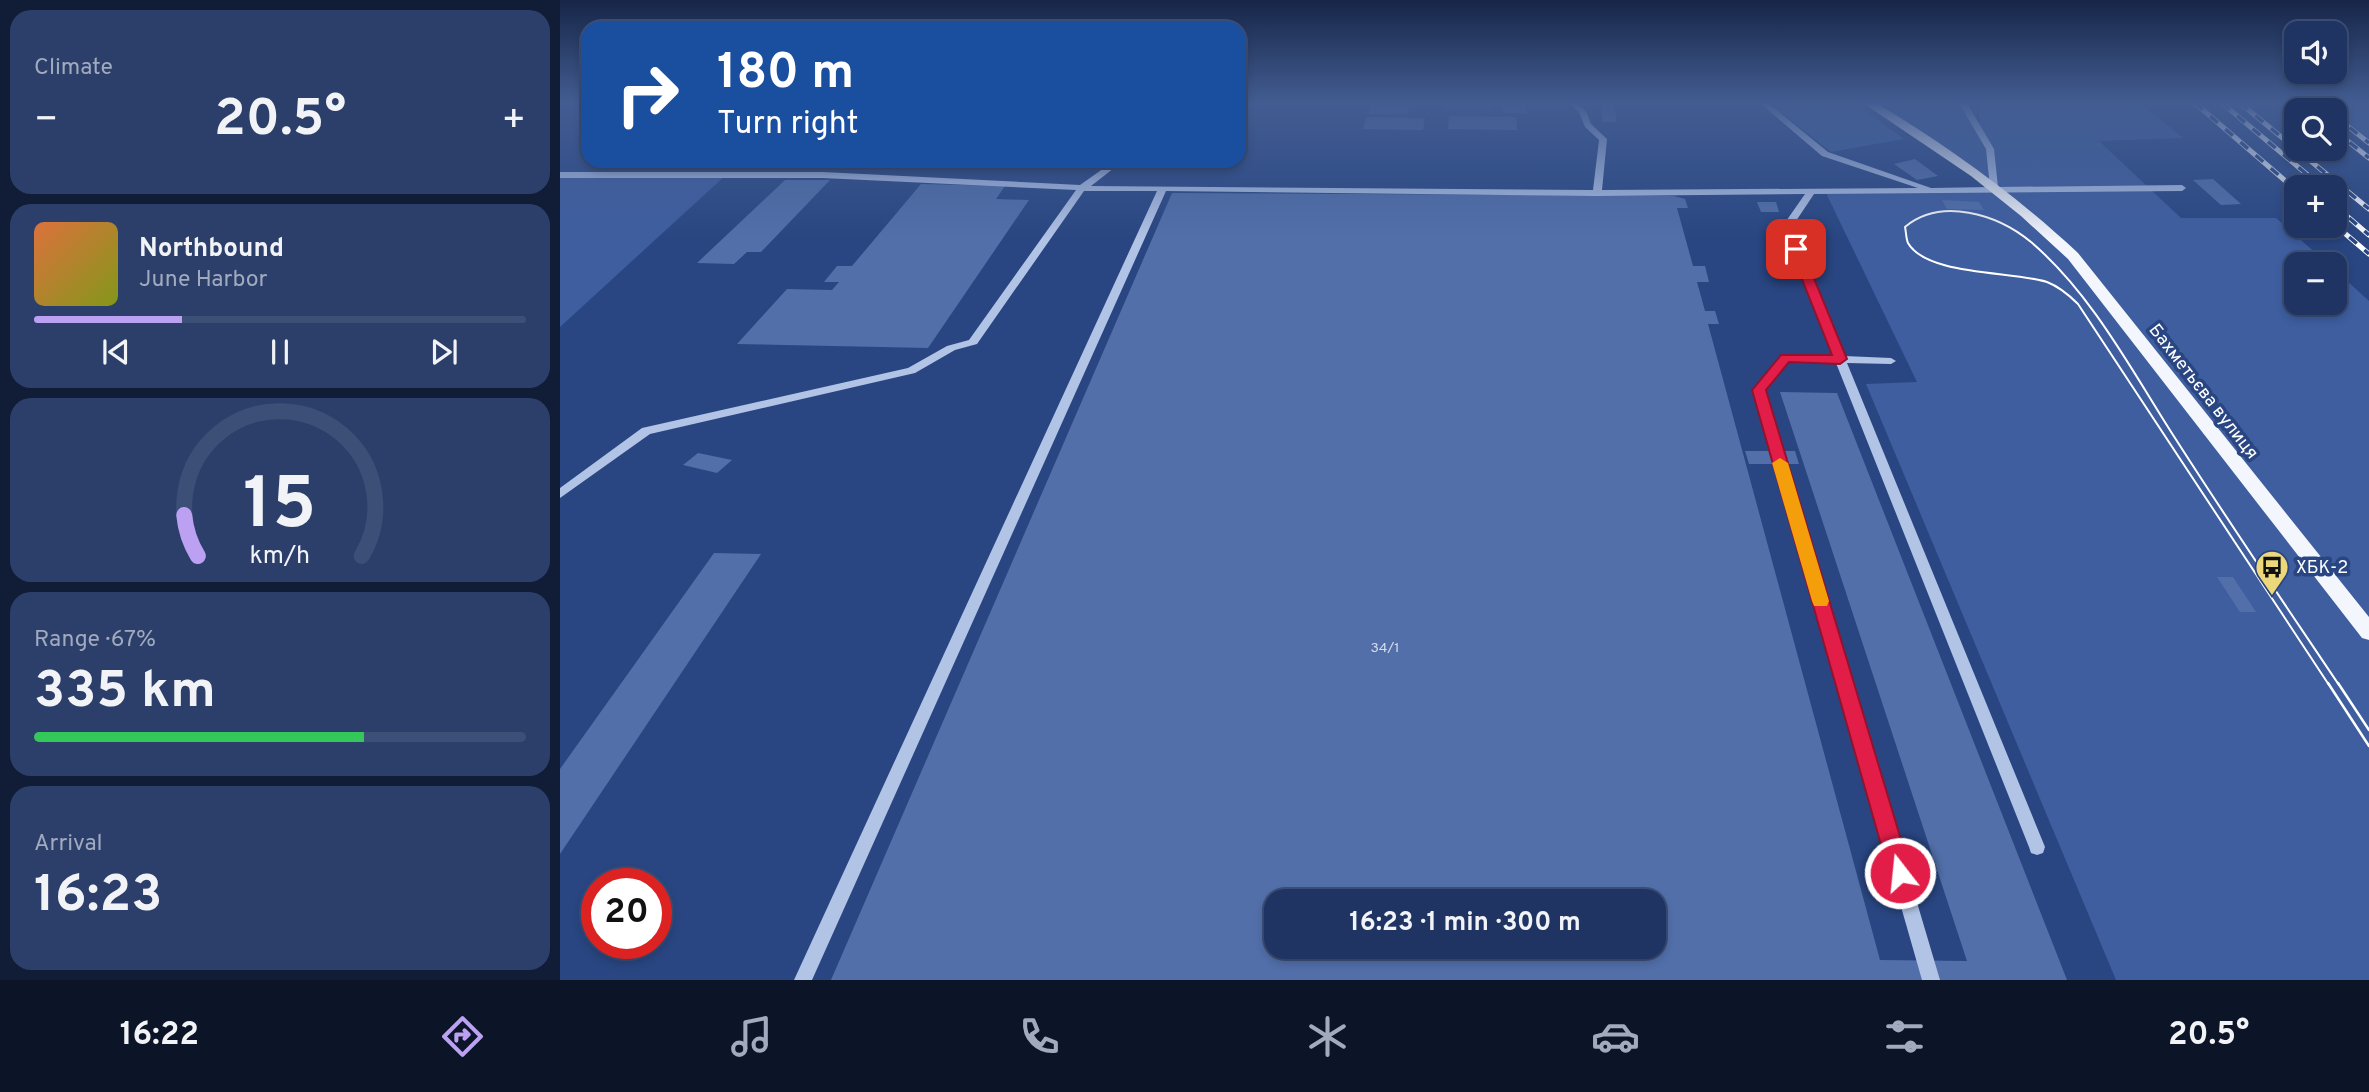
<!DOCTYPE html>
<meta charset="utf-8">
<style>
:root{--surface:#1f3462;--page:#2c3f6b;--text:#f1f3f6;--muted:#a1aabe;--line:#3c4f77;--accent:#bca0f2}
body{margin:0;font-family:Overpass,sans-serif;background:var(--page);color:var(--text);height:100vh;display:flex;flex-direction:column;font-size:26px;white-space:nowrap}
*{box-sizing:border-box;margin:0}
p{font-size:23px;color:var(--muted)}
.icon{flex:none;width:38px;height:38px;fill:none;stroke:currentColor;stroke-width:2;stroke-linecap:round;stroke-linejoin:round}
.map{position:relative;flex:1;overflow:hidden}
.panel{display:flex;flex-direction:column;gap:10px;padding:10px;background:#111d36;width:560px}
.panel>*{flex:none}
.guide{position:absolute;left:21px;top:21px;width:665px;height:147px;border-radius:21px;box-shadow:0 4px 10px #0003,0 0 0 2px var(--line);background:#1a4fa0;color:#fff;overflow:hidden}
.fabs{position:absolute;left:1724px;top:21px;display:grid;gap:14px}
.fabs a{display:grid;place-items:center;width:63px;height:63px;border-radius:14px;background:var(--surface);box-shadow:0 4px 10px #0003,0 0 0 2px var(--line);font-size:35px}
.speed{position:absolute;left:21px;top:868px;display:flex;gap:14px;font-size:35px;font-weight:700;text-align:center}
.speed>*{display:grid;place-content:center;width:91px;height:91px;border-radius:50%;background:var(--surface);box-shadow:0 4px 10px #0003,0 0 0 2px var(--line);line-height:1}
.speed .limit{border:10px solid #d22;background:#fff;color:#111}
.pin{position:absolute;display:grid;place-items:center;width:60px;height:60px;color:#fff;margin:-30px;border-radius:14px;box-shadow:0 4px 10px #0006}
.me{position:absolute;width:77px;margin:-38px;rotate:344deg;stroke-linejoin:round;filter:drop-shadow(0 0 5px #0008)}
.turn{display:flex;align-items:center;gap:24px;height:147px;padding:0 21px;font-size:32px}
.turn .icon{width:91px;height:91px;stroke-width:2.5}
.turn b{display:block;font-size:49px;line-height:60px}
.big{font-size:52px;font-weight:700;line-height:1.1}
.panel .card{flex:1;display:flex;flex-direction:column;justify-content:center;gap:10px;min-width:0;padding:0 24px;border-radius:21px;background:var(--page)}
.panel .dial{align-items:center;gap:0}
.dial svg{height:182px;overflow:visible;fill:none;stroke:var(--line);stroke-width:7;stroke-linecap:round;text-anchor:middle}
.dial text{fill:var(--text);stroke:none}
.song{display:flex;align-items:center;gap:21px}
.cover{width:84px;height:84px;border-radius:10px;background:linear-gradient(135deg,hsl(20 70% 55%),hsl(70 70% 35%))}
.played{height:7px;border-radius:4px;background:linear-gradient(90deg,var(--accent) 30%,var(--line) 30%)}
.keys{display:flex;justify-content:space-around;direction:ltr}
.heat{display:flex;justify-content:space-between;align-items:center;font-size:38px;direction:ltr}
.charge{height:10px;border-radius:5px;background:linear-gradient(90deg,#34c759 67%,var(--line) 0)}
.trip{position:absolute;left:704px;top:889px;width:402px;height:70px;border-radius:21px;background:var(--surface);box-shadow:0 4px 10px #0003,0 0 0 2px var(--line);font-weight:700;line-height:70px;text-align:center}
.tabs{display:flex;height:112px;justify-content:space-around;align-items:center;background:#0c1527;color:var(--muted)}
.tabs .icon{width:49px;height:49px}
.tabs .on{color:var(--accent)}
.tabs b{font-size:32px;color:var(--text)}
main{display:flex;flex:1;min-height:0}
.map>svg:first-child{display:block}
.green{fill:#3e5e9f}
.building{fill:#526faa;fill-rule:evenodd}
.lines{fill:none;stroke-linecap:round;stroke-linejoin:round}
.minor{fill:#b2c4e6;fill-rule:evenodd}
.major{fill:#f3f6fd;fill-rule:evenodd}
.tram-far1{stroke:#fff;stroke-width:2}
.tram{stroke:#fff;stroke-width:2.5}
.rail-casing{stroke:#fff;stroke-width:5}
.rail{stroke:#294682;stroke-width:3.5;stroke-dasharray:10;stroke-linecap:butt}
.route{fill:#e11d48;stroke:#92132f;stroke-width:2}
.slow{fill:#f59e0b}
.labels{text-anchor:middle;stroke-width:7;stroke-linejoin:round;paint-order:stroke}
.number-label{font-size:14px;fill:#d4dbea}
.street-label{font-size:18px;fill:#fff;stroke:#294682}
.poi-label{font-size:18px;fill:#fff;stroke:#294682;text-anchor:start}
</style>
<main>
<section class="panel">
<div class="card"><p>Climate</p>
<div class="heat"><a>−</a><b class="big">20.5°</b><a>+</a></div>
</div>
<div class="card">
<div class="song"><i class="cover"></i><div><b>Northbound</b><p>June Harbor</p></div></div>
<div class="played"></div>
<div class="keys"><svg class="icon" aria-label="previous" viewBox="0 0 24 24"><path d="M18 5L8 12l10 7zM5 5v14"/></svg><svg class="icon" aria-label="pause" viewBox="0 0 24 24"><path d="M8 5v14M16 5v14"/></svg><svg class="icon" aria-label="next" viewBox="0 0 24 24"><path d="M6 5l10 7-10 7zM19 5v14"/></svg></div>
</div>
<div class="card dial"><svg viewBox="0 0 100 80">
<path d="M14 69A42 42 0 1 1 86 69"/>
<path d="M14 69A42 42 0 0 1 8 51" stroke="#bca0f2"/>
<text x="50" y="56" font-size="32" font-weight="700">15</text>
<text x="50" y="72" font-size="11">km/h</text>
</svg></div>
<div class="card"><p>Range · 67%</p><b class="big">335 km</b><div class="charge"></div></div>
<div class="card"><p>Arrival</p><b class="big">16:23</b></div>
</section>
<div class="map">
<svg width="1809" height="980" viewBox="0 0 1809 980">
<rect width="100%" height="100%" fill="#294682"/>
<g class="green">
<polygon points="1264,103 1294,103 1344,139 1271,152 1218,110"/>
<polygon points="1308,103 1403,103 1420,129 1418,103 1580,103 1623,138 1539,141 1621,218 1716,218 1768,264 1736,264 1736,303 1774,303 1775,270 1809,301 1809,980 1556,980 1306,384 1357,382 1265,191 1433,189 1364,136"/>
<polygon points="1764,103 1809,103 1809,139"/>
<polygon points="167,174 0,327 0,175"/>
</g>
<g class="building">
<polygon points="811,103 849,103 848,114 809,114"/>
<polygon points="885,103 931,103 931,109 884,109"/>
<polygon points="943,103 966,103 967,113 943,113"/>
<polygon points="968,103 1007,103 1008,109 968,109"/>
<polygon points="1040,103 1054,103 1057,122 1043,122"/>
<polygon points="889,116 956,117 957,130 888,129"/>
<polygon points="806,117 865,118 863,130 803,129"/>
<polygon points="1355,159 1378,176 1357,180 1334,164"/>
<polygon points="1653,179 1681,204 1661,205 1633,180"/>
<polygon points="225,180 270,180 201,252 187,252 174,264 137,263"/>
<polygon points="361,184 445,186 436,199 469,200 368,348 177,344 227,289 272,290 279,282 264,282 277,266 292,266"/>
<path d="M612,193L1114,196L1125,199L1128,208H1117L1133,266H1145L1149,282H1137L1145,311H1155L1159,324H1148L1320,960L1407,961L1220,392L1277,393L1507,980H271ZM716,901H1094V947H716Z"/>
<polygon points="1382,200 1419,202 1424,210 1387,209"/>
<polygon points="1197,202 1216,202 1219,212 1201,212"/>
<polygon points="1185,451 1235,451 1239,464 1189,464"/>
<polygon points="138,453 172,460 157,473 123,465"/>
<polygon points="154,553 201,554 0,854 0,769"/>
<polygon points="1657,577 1673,577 1696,612 1680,612"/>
</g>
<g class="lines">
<polygon class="minor" points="1009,103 1017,103 1026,111 1031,124 1047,139 1042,190 1358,188 1262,156 1200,103 1208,103 1268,152 1371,188 1430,187 1426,149 1399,103 1407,103 1434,149 1438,187 1622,185 1626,188 1622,191 1254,194 1232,227 1284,356 1331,358 1336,361 1331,364 1287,363 1485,847 1483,853 1477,855 1471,853 1469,847 1276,363 1229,361 1205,390 1380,980 1362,980 1193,390 1222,356 1274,356 1222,227 1245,194 1037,196 606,191 252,980 234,980 597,191 524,191 417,344 395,350 355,373 90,434 0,498 0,488 82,428 348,368 387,346 409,340 516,190 263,178 0,178 0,172 263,172 520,185 554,161 563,161 531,186 1033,190 1039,140 1025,127 1019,112"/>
<path class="major" d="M1303,103H1316C1388,146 1456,195 1518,253L1809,617V640L1802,638L1508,259L1461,216L1411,176Z"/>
<path class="tram-far1" d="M1769,685L1518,304C1509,295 1500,287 1487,282C1454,271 1367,276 1348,243C1346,239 1346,231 1345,227C1381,197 1437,214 1471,242C1532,294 1572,371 1615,438C1668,521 1724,603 1779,685"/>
<g class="tram">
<polyline points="1768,683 1809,746"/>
<polyline points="1778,683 1809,730"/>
</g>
<defs>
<g id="rail">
<polyline points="1635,103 1736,190"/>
<polyline points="1662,103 1762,187"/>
<polyline points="1680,103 1809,209"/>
<polyline points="1742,103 1751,110"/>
<polyline points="1760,103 1769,110"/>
<polyline points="1774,115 1809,143"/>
<polyline points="1774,130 1809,158"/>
<polyline points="1774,205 1809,235"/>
<polyline points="1774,224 1809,254"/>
</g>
</defs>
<use href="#rail" class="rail-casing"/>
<use href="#rail" class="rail"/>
</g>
<linearGradient id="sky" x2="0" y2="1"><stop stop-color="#172648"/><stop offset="0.43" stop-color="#435d92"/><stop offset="1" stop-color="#435d92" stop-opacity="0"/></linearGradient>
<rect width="1809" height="240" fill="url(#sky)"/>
<polygon class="route" points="1236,245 1242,249 1287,359 1280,364 1229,362 1206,390 1351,873 1348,880 1340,883 1332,880 1329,873 1192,390 1221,355 1272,355 1230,249"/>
<polygon class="slow" points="1220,458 1228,463 1269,601 1267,606 1254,606 1252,601 1212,463"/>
<defs>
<symbol id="bus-pin" viewBox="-11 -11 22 30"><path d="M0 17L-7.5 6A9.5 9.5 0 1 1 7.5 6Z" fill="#ecd87a" stroke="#294682"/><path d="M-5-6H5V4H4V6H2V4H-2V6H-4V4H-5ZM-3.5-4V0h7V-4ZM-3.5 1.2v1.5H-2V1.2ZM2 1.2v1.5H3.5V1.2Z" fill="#111"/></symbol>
</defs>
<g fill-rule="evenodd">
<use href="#bus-pin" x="1693" y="548" width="38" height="52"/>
</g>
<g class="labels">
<g class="number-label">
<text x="825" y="652">34/1</text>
</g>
<g class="street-label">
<text transform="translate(1644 391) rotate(52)" y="6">Бахметьєва вулиця</text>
</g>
<g class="poi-label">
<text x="1736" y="573">ХБК-2</text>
</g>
</g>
</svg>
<div class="fabs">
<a><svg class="icon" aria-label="sound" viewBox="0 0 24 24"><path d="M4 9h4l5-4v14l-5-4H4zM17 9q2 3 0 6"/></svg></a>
<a><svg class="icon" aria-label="search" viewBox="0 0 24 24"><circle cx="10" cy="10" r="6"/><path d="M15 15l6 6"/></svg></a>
<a>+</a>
<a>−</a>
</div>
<div class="speed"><div class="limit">20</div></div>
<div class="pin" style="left:1236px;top:249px;background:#d93025"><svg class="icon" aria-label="arrive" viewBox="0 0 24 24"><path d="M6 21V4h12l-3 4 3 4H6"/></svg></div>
<svg class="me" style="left:1340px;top:873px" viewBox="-20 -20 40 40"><circle r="17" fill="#e11d48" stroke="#fff" stroke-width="3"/><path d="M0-11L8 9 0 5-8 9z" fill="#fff"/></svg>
<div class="trip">16:23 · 1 min · 300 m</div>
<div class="guide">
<div class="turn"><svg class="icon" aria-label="right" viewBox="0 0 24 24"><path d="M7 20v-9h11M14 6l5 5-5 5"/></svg><div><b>180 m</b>Turn right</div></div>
</div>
</div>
</main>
<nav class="tabs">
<b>16:22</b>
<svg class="icon on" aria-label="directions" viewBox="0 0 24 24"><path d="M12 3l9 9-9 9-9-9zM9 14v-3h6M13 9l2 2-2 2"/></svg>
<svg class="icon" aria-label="music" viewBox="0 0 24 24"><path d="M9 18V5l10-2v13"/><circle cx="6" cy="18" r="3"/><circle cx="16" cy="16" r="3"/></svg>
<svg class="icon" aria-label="phone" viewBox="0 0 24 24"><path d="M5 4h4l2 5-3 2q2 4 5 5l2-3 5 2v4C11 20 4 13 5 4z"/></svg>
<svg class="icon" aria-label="climate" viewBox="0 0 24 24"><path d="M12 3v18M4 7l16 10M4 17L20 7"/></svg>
<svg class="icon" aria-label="car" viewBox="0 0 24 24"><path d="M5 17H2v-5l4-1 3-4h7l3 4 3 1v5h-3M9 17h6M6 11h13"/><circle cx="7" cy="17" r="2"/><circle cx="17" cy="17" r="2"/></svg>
<svg class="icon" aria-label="filters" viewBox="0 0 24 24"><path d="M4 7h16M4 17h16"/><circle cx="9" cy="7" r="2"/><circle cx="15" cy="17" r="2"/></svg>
<b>20.5°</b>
</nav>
